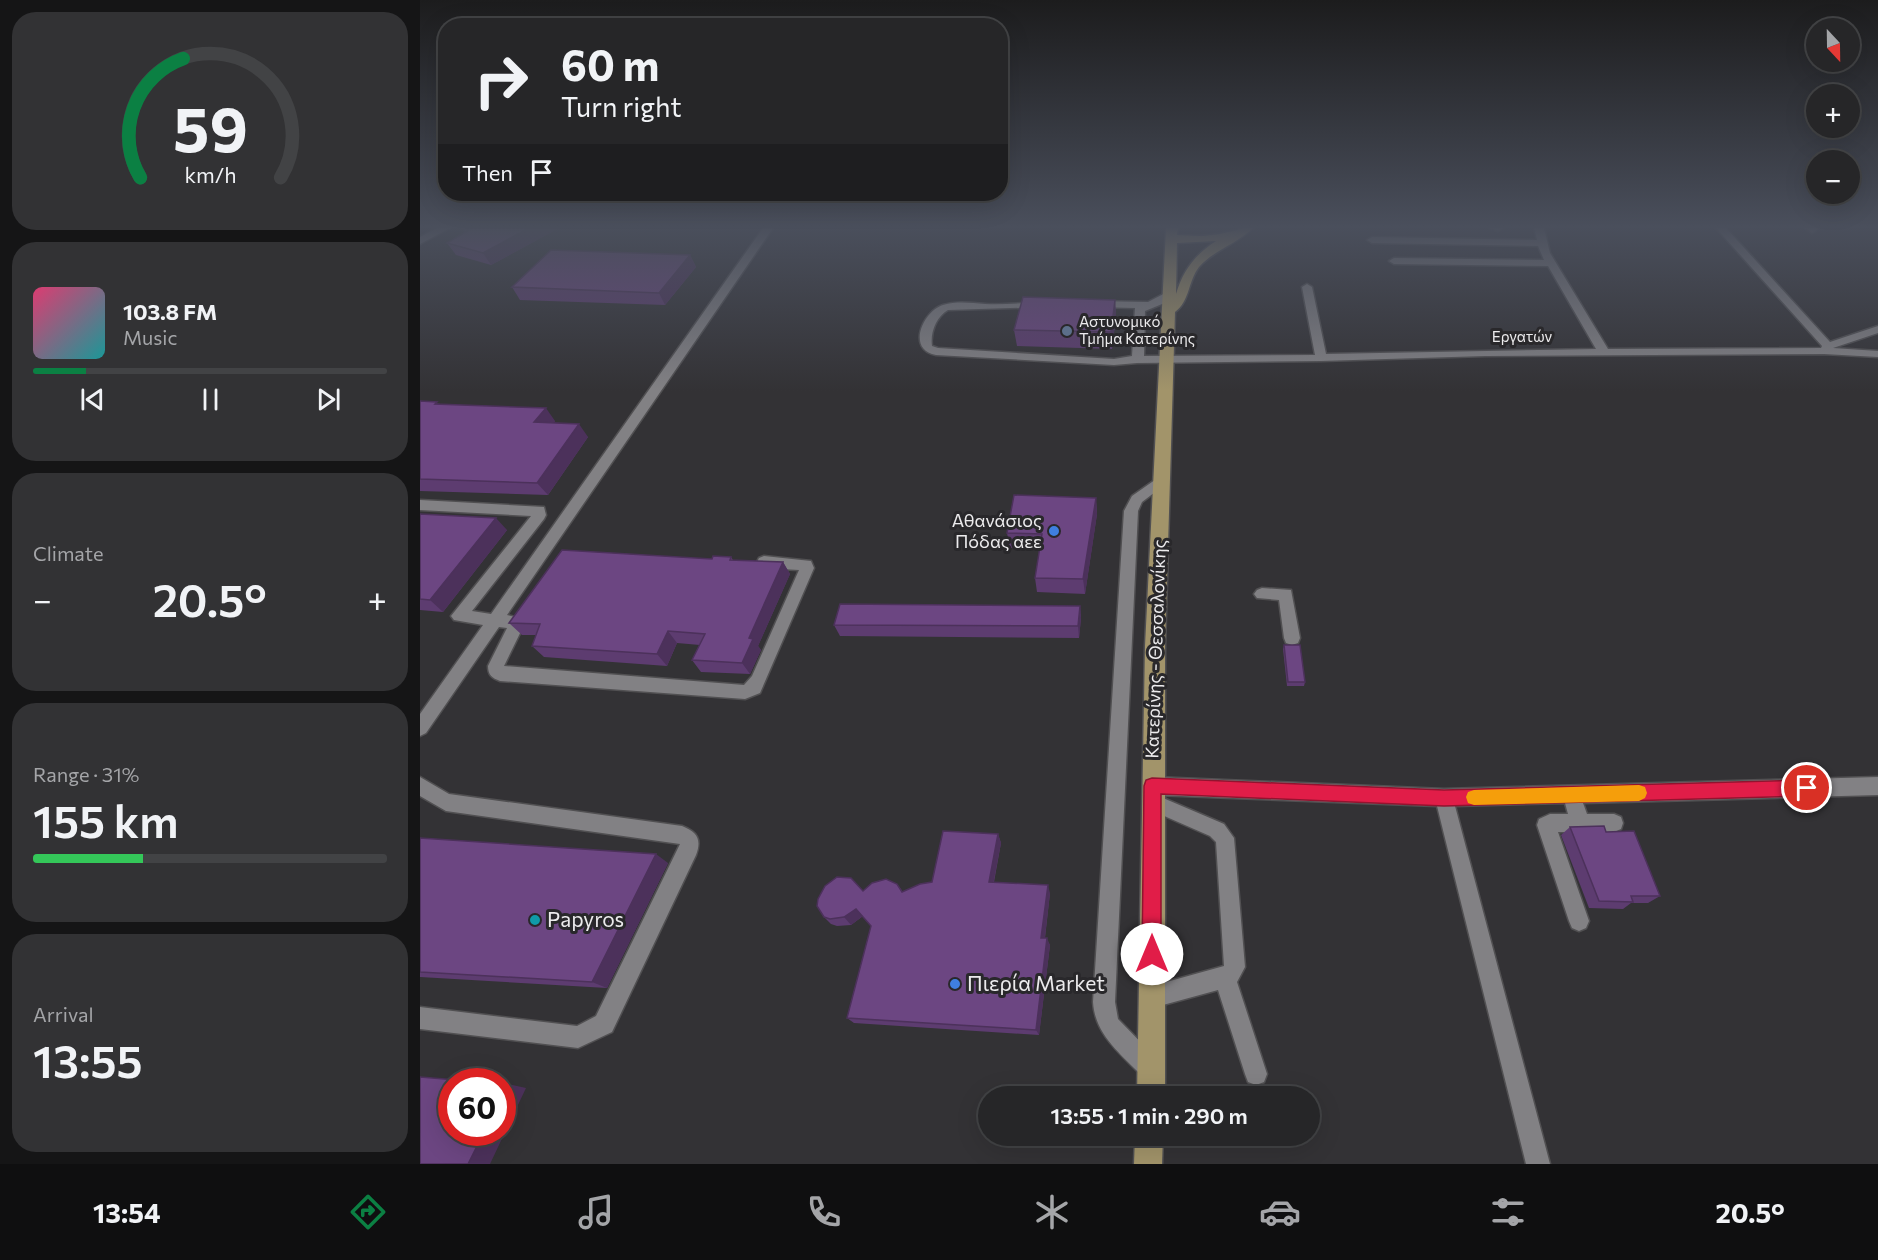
<!DOCTYPE html>
<meta charset="utf-8">
<style>
:root{--surface:#262628;--page:#323234;--text:#f1f3f6;--muted:#a4a5a8;--line:#424345;--accent:#0b8043}
body{margin:0;font-family:Commissioner,sans-serif;background:var(--page);color:var(--text);height:100vh;display:flex;flex-direction:column;font-size:22px;white-space:nowrap}
*{box-sizing:border-box;margin:0}
p{font-size:20px;color:var(--muted)}
.icon{flex:none;width:33px;height:33px;fill:none;stroke:currentColor;stroke-width:2;stroke-linecap:round;stroke-linejoin:round}
.map{position:relative;flex:1;overflow:hidden}
.panel{display:flex;flex-direction:column;gap:12px;padding:12px;background:#151516;width:420px}
.panel>*{flex:none}
.banner{position:absolute;left:18px;top:18px;width:570px;height:183px;border-radius:24px;box-shadow:0 6px 24px #0002,0 0 0 2px var(--line);background:#262628;color:var(--text);overflow:hidden}
.needle{width:39px;rotate:158deg}
.fabs{position:absolute;left:1386px;top:18px;display:grid;gap:12px}
.fabs a{display:grid;place-items:center;width:54px;height:54px;border-radius:50%;background:var(--surface);box-shadow:0 6px 24px #0002,0 0 0 2px var(--line);font-size:30px}
.speed{position:absolute;left:18px;top:1068px;display:flex;gap:12px;font-size:30px;font-weight:700;text-align:center}
.speed>*{display:grid;place-content:center;width:78px;height:78px;border-radius:50%;background:var(--surface);box-shadow:0 6px 24px #0002,0 0 0 2px var(--line);line-height:1}
.speed .limit{border:9px solid #d22;background:#fff;color:#111}
.pin{position:absolute;display:grid;place-items:center;width:51px;height:51px;color:#fff;margin:-26px;border:3px solid #fff;border-radius:50%;box-shadow:0 2px 6px #0007}
.me{position:absolute;width:66px;margin:-33px;rotate:0deg;stroke-linejoin:round;filter:drop-shadow(0 0 4px #0008)}
.turn{display:flex;align-items:center;gap:21px;height:126px;padding:0 24px;font-size:27px}
.turn .icon{width:78px;height:78px;stroke-width:2.5}
.turn b{display:block;font-size:42px;line-height:51px}
.then{display:flex;align-items:center;height:57px;padding:0 24px;background:#0003;gap:12px;font-size:22px}
.big{font-size:45px;font-weight:600;line-height:1.1}
.panel .tile{flex:1;display:flex;flex-direction:column;justify-content:center;gap:9px;min-width:0;padding:0 21px;border-radius:24px;background:var(--page)}
.panel .dial{align-items:center;gap:0}
.dial svg{height:156px;overflow:visible;fill:none;stroke:var(--line);stroke-width:7;stroke-linecap:round;text-anchor:middle}
.dial text{fill:var(--text);stroke:none}
.song{display:flex;align-items:center;gap:18px}
.cover{width:72px;height:72px;border-radius:9px;background:linear-gradient(135deg,hsl(340 70% 55%),hsl(180 70% 35%))}
.played{height:6px;border-radius:3px;background:linear-gradient(90deg,var(--accent) 15%,var(--line) 15%)}
.keys{display:flex;justify-content:space-around;direction:ltr}
.heat{display:flex;justify-content:space-between;align-items:center;font-size:33px;direction:ltr}
.charge{height:9px;border-radius:4px;background:linear-gradient(90deg,#34c759 31%,var(--line) 0)}
.trip{position:absolute;left:558px;top:1086px;width:342px;height:60px;border-radius:30px;background:var(--surface);box-shadow:0 6px 24px #0002,0 0 0 2px var(--line);font-weight:600;line-height:60px;text-align:center}
.tabs{display:flex;height:96px;justify-content:space-around;align-items:center;background:#0f0f10;color:var(--muted)}
.tabs .icon{width:42px;height:42px}
.tabs .selected{color:var(--accent)}
.tabs b{font-size:27px;color:var(--text)}
main{display:flex;flex:1;min-height:0}
.map>svg:first-child{display:block}
.lines{fill:none;stroke-linecap:round;stroke-linejoin:round}
.minor-casing{stroke:#515052;stroke-width:3}
.major-casing{stroke:#515052;stroke-width:3}
.minor{fill:#828184;fill-rule:evenodd}
.major{fill:#a2946a;fill-rule:evenodd}
.wall{fill:#5d3c70}
.shaded-wall{fill:#4c315b}
.building{fill:#6c4682;stroke:#4c315b;stroke-width:1.5}
.route{fill:#e11d48;stroke:#92132f;stroke-width:1.5}
.slow{fill:#f59e0b}
.service-dot{fill:#5c6f8a;stroke:#29282b;stroke-width:2}
.shop-dot{fill:#3f7fe0;stroke:#29282b;stroke-width:2}
.culture-dot{fill:#0f9aa8;stroke:#29282b;stroke-width:2}
.labels{text-anchor:middle;stroke-width:6;stroke-linejoin:round;paint-order:stroke}
.far-poi-label{font-size:15px;fill:#ecebed;stroke:#29282b;text-anchor:start}
.far-street-label{font-size:15px;fill:#ecebed;stroke:#29282b}
.poi-label{font-size:18px;fill:#ecebed;stroke:#29282b;text-anchor:end}
.street-label{font-size:18px;fill:#ecebed;stroke:#29282b}
.near-poi-label{font-size:21px;fill:#ecebed;stroke:#29282b;text-anchor:start}
</style>
<main>
<section class="panel">
<div class="tile dial"><svg viewBox="0 0 100 80">
<path d="M14 69A42 42 0 1 1 86 69"/>
<path d="M14 69A42 42 0 0 1 36 8" stroke="#0b8043"/>
<text x="50" y="56" font-size="32" font-weight="700">59</text>
<text x="50" y="72" font-size="11">km/h</text>
</svg></div>
<div class="tile">
<div class="song"><i class="cover"></i><div><b>103.8 FM</b><p>Music</p></div></div>
<div class="played"></div>
<div class="keys"><svg class="icon" aria-label="previous" viewBox="0 0 24 24"><path d="M18 5L8 12l10 7zM5 5v14"/></svg><svg class="icon" aria-label="pause" viewBox="0 0 24 24"><path d="M8 5v14M16 5v14"/></svg><svg class="icon" aria-label="next" viewBox="0 0 24 24"><path d="M6 5l10 7-10 7zM19 5v14"/></svg></div>
</div>
<div class="tile"><p>Climate</p>
<div class="heat"><a>−</a><b class="big">20.5°</b><a>+</a></div>
</div>
<div class="tile"><p>Range · 31%</p><b class="big">155 km</b><div class="charge"></div></div>
<div class="tile"><p>Arrival</p><b class="big">13:55</b></div>
</section>
<div class="map">
<svg width="1458" height="1164" viewBox="0 0 1458 1164">
<rect width="100%" height="100%" fill="#333235"/>
<g class="lines">
<defs>
<g id="minor">
<polygon points="17,228 30,228 0,244 0,237"/>
<path d="M343,228H353L87,615L103,619L105,623L84,666L324,685L332,676L379,570L344,568L339,566L337,562L339,558L344,556L391,561L394,568L340,693L325,699L80,681C72,678 68,675 68,666L87,628L79,627L6,733L0,736V714L63,625L34,620L31,616L111,516L0,510V500L124,507L126,515L124,519L52,611L71,614Z"/>
<polygon points="1070,228 1083,228 1078,231"/>
<path d="M1114,228H1124L1130,253L1188,349L1401,348L1402,346L1296,228H1306L1410,342L1458,326V333L1413,348L1458,351V357L1404,354L1065,356L901,361L717,363L694,365L516,355C486,350 503,311 523,305C537,301 551,303 565,304C584,305 602,303 621,302L626,305L625,307L528,310C516,317 510,333 512,346L518,348L694,359L712,356L715,308L675,307L670,304L675,301L728,302L751,290L756,293L747,302L725,311L724,356L895,355L882,287L887,284L892,287L906,354L1176,349L1128,266L974,264L969,261L974,258L1124,260L1118,246L952,243L947,240L952,237L1117,240Z"/>
<polygon points="1385,228 1396,228 1397,230 1392,233"/>
<path d="M742,475L747,477L749,480L747,483L722,502L718,511L695,1002L698,1019L739,1061L742,1069L739,1077L731,1080L723,1077C701,1054 675,1035 673,1002L704,511L712,496Z"/>
<polygon points="842,588 871,590 880,638 878,643 872,645 866,643 864,638 859,600 837,598 834,594 837,590"/>
<path d="M0,777L29,794L262,826C277,832 282,839 276,855L192,1032L158,1048L0,1029V1007L157,1026L176,1016L260,844L26,811L0,796Z"/>
<polygon points="732,777 1024,789 1458,777 1458,795 1163,803 1167,814 1194,814 1201,817 1203,823 1201,829 1194,832 1138,832 1169,921 1166,928 1159,931 1152,928 1149,921 1117,825 1119,819 1130,814 1148,814 1145,803 1035,806 1130,1164 1106,1164 1017,806 736,795 804,824 814,838 825,967 817,982 847,1074 844,1082 836,1085 828,1082 825,1074 798,990 732,1008 724,1005 721,997 724,989 732,986 804,966 796,842 790,836 726,808 723,802 726,796 730,794 726,792 723,786 726,780"/>
</g>
<g id="major">
<path d="M746,228H758L757,235C769,235 780,237 791,235C806,234 818,228 833,228C817,244 794,250 779,267C768,281 770,301 755,312L745,646V1096H717L725,646ZM796,241C775,255 763,270 756,294L757,243Z"/>
<polygon points="715,1136 743,1136 742,1164 714,1164"/>
</g>
</defs>
<use href="#minor" class="minor-casing"/>
<use href="#major" class="major-casing"/>
<use href="#minor" class="minor"/>
<use href="#major" class="major"/>
</g>
<g class="wall">
<polygon points="42,228 139,228 71,265 36,255 27,243 45,232"/>
<polygon points="270,255 276,267 245,305 100,300 92,287"/>
<polygon points="695,300 696,316 692,349 597,346 594,330"/>
<polygon points="0,401 135,421 133,423 168,437 128,495 0,491"/>
<polygon points="676,498 677,514 665,594 617,592 615,578 620,549 590,548 587,533"/>
<polygon points="0,514 87,530 23,612 0,610"/>
<polygon points="311,557 313,560 363,562 370,574 338,646 341,650 330,674 281,672 272,660 280,645 257,643 247,666 124,657 112,646 116,635 102,635 89,623 292,559"/>
<polygon points="660,606 661,618 659,638 420,636 414,625"/>
<polygon points="864,645 885,682 884,686 867,686 863,649"/>
<polygon points="1150,827 1186,832 1240,896 1228,903 1211,903 1203,909 1169,908 1141,835"/>
<polygon points="578,834 581,843 574,882 630,893 625,938 630,945 619,1035 434,1023 427,1018 451,926 443,916 431,925 417,926 411,924 404,917 443,891 477,884 483,892 512,882"/>
<polygon points="0,838 248,863 187,988 0,977"/>
</g>
<g class="shaded-wall">
<polygon points="109,228 139,228 71,265 63,253"/>
<polygon points="270,255 276,267 245,305 239,293"/>
<polygon points="695,300 696,316 692,349 691,332"/>
<polygon points="126,408 135,421 123,435 114,422"/>
<polygon points="159,424 168,437 128,495 117,483"/>
<polygon points="676,498 677,514 665,594 663,579"/>
<polygon points="76,518 87,530 23,612 10,600"/>
<polygon points="363,562 370,574 338,646 341,650 330,674 322,663 329,638"/>
<polygon points="660,606 661,618 659,638 658,626"/>
<polygon points="248,631 257,643 247,666 237,654"/>
<polygon points="578,834 581,843 572,890 569,882"/>
<polygon points="236,854 248,863 187,988 172,982"/>
<polygon points="628,885 630,893 624,945 621,938"/>
<polygon points="436,909 443,916 431,925 424,917"/>
<polygon points="627,938 630,945 619,1035 616,1030"/>
<polygon points="88,1084 106,1088 70,1164 48,1164 64,1132 82,1132 82,1095"/>
</g>
<g class="building">
<polygon points="43,228 109,228 63,253 27,243 49,230"/>
<polygon points="131,250 270,255 239,293 92,287"/>
<polygon points="603,297 695,300 691,332 594,330"/>
<polygon points="0,401 17,402 15,404 126,408 114,422 159,424 117,483 0,479"/>
<polygon points="594,495 676,498 663,579 615,578 622,534 587,533"/>
<polygon points="0,514 76,518 10,600 0,599"/>
<polygon points="142,550 292,559 293,556 311,557 310,560 363,562 329,638 333,639 322,663 272,660 285,634 248,631 237,654 112,646 120,624 89,623"/>
<polygon points="420,604 660,606 658,626 414,625"/>
<polygon points="864,645 880,645 885,682 868,682"/>
<polygon points="1184,826 1186,832 1214,831 1240,896 1211,896 1213,902 1179,901 1150,827"/>
<polygon points="523,831 578,834 569,882 628,885 621,938 627,938 616,1030 427,1018 451,926 436,909 424,917 410,919 404,917 397,906 398,899 405,886 417,877 431,878 443,891 452,883 466,879 477,884 482,892 500,884 512,882"/>
<polygon points="0,838 236,854 172,982 0,972"/>
<polygon points="0,1077 61,1082 32,1082 32,1132 64,1132 48,1164 0,1164"/>
<polygon points="82,1083 88,1084 82,1095"/>
</g>
<linearGradient id="sky" x2="0" y2="1"><stop stop-color="#1c1c1d"/><stop offset="0.58" stop-color="#4a4f5c"/><stop offset="1" stop-color="#4a4f5c" stop-opacity="0"/></linearGradient>
<rect width="1458" height="391" fill="url(#sky)"/>
<polygon class="route" points="732,778 1024,790 1387,780 1393,783 1395,788 1393,794 1387,796 1024,806 741,794 741,954 738,960 732,963 725,960 722,954 724,786 726,780"/>
<polygon class="slow" points="1219,785 1225,787 1227,793 1225,798 1219,801 1054,805 1048,803 1046,797 1048,792 1054,790"/>
<circle class="service-dot" cx="647" cy="331" r="6"/>
<g class="shop-dot">
<circle cx="634" cy="531" r="6"/>
<circle cx="535" cy="984" r="6"/>
</g>
<circle class="culture-dot" cx="115" cy="920" r="6"/>
<g class="labels">
<g class="far-poi-label">
<text x="659" y="327">Αστυνομικό<tspan x="659" dy="17">Τμήμα Κατερίνης</tspan></text>
</g>
<g class="far-street-label">
<text x="1102" y="342">Εργατών</text>
</g>
<g class="poi-label">
<text x="622" y="527">Αθανάσιος<tspan x="622" dy="21">Πόδας αεε</tspan></text>
</g>
<g class="street-label">
<text transform="translate(736 649) rotate(-88)" y="6">Κατερίνης - Θεσσαλονίκης</text>
</g>
<g class="near-poi-label">
<text x="127" y="927">Papyros</text>
<text x="547" y="991">Πιερία Market</text>
</g>
</g>
</svg>
<div class="fabs">
<a><svg class="needle" viewBox="-14 -14 28 28"><path d="M0-13l5 13h-10z" fill="#e53935"/><path d="M0 13l5-13h-10z" fill="#a4a5a8"/></svg></a>
<a>+</a>
<a>−</a>
</div>
<div class="speed"><div class="limit">60</div></div>
<div class="pin" style="left:1387px;top:788px;background:#d93025"><svg class="icon" aria-label="arrive" viewBox="0 0 24 24"><path d="M6 21V4h12l-3 4 3 4H6"/></svg></div>
<svg class="me" style="left:732px;top:954px" viewBox="-20 -20 40 40"><circle r="19" fill="#fff"/><path d="M0-13L10 11 0 6-10 11z" fill="#e11d48"/></svg>
<div class="trip">13:55 · 1 min · 290 m</div>
<div class="banner">
<div class="turn"><svg class="icon" aria-label="right" viewBox="0 0 24 24"><path d="M7 20v-9h11M14 6l5 5-5 5"/></svg><div><b>60 m</b>Turn right</div></div>
<div class="then">Then<svg class="icon" aria-label="arrive" viewBox="0 0 24 24"><path d="M6 21V4h12l-3 4 3 4H6"/></svg></div>
</div>
</div>
</main>
<nav class="tabs">
<b>13:54</b>
<svg class="icon selected" aria-label="directions" viewBox="0 0 24 24"><path d="M12 3l9 9-9 9-9-9zM9 14v-3h6M13 9l2 2-2 2"/></svg>
<svg class="icon" aria-label="music" viewBox="0 0 24 24"><path d="M9 18V5l10-2v13"/><circle cx="6" cy="18" r="3"/><circle cx="16" cy="16" r="3"/></svg>
<svg class="icon" aria-label="phone" viewBox="0 0 24 24"><path d="M5 4h4l2 5-3 2q2 4 5 5l2-3 5 2v4C11 20 4 13 5 4z"/></svg>
<svg class="icon" aria-label="climate" viewBox="0 0 24 24"><path d="M12 3v18M4 7l16 10M4 17L20 7"/></svg>
<svg class="icon" aria-label="car" viewBox="0 0 24 24"><path d="M5 17H2v-5l4-1 3-4h7l3 4 3 1v5h-3M9 17h6M6 11h13"/><circle cx="7" cy="17" r="2"/><circle cx="17" cy="17" r="2"/></svg>
<svg class="icon" aria-label="filters" viewBox="0 0 24 24"><path d="M4 7h16M4 17h16"/><circle cx="9" cy="7" r="2"/><circle cx="15" cy="17" r="2"/></svg>
<b>20.5°</b>
</nav>
